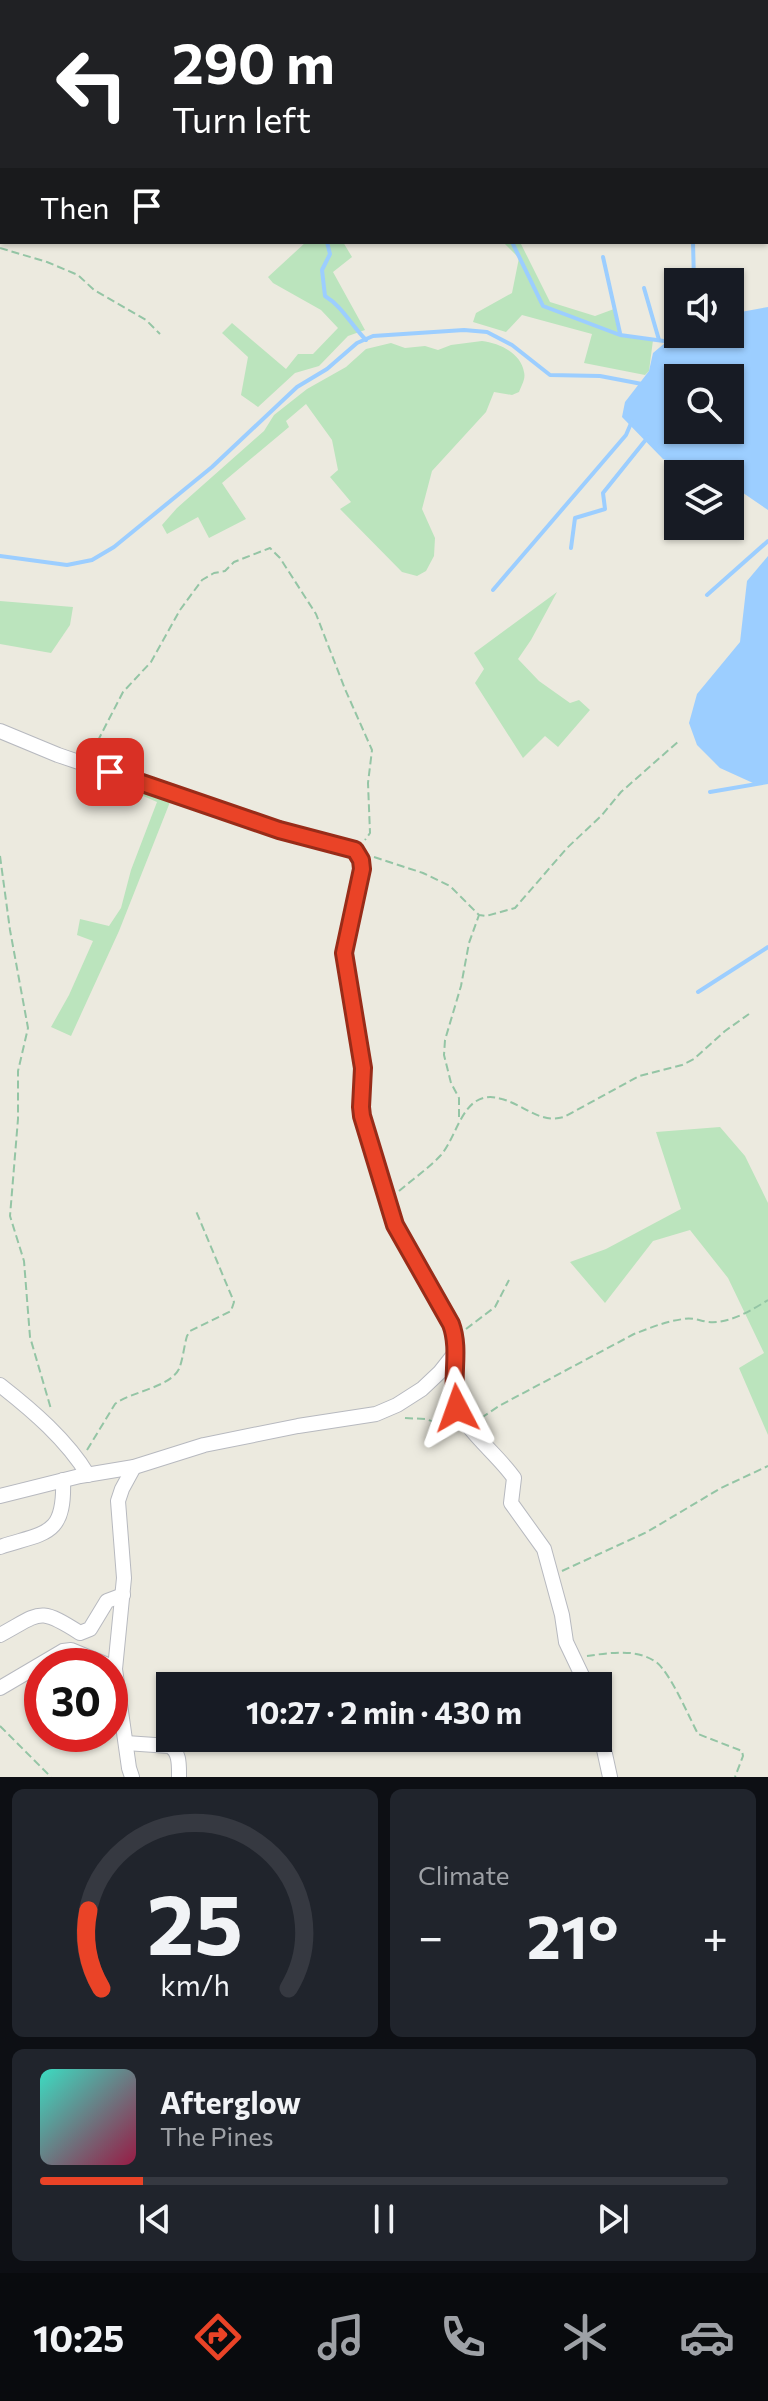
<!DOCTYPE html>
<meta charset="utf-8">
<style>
:root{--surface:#171b24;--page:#20242c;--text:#f1f3f6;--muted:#9ea1a6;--line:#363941;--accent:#ea4327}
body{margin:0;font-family:Commissioner,sans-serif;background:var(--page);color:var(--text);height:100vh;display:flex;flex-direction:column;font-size:30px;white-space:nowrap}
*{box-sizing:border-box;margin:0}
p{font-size:26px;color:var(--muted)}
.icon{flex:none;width:44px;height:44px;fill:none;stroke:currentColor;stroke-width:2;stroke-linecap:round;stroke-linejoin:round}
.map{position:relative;height:1777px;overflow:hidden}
.panel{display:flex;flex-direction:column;gap:12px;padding:12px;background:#0d0f14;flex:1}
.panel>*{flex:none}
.top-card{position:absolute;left:0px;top:0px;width:768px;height:244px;box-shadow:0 2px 6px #0004;background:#202124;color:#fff;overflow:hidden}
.buttons{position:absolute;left:664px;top:268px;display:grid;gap:16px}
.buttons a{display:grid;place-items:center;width:80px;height:80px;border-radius:0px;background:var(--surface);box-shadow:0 2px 6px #0004;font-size:40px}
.speed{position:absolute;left:24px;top:1648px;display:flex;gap:16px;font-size:40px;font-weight:700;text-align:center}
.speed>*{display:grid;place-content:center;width:104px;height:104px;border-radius:50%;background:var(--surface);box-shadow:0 2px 6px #0004;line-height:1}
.speed .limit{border:12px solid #d22;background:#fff;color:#111}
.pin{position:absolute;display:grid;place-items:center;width:68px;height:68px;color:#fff;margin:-34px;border-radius:16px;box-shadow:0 4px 12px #0006}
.me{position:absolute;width:88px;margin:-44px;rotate:356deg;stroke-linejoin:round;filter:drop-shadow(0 0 6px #0008)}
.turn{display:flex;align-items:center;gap:28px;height:168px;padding:0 40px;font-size:36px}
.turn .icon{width:104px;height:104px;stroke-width:2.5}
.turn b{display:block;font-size:56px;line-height:68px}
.then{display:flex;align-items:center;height:76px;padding:0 40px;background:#0003;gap:16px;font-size:30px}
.big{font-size:60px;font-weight:700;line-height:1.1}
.panel .tile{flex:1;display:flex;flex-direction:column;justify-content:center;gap:12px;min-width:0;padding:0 28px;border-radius:12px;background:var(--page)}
.panel .dial{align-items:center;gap:0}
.dial svg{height:208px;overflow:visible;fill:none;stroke:var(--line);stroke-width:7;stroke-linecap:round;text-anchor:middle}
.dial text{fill:var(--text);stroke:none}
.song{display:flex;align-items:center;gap:24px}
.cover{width:96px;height:96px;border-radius:12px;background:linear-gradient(135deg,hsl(170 70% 55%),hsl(340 70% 35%))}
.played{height:8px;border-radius:4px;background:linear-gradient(90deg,var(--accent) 15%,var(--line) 15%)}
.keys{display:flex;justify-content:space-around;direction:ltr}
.heat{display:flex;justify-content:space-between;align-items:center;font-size:44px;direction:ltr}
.panel .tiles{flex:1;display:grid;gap:12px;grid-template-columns:1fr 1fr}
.tile:last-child{grid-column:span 2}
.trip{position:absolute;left:156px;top:1672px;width:456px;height:80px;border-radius:0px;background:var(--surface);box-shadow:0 2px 6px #0004;font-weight:700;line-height:80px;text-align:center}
.menu{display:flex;height:128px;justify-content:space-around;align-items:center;background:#090b0e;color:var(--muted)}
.menu .icon{width:56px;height:56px}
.menu .on{color:var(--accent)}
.menu b{font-size:36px;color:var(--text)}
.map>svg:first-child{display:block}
.green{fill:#bbe4bd}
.water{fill:#9cceff;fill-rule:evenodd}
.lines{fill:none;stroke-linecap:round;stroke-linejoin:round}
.stream{stroke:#9cceff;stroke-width:4}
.minor-casing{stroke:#b7b9bf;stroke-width:16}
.path{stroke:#94c5a5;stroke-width:2;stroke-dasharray:8 4;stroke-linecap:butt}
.minor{stroke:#fff;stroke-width:14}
.route-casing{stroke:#982c19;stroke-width:20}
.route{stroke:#ea4327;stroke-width:14}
</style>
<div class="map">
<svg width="768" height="1777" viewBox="0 0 768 1777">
<rect width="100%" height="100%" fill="#eceadf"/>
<g class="green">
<polygon points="306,242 343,242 352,257 333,272 365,330 348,336 319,366 295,373 258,407 241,395 248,357 222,333 232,323 286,369 298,354 313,354 338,328 321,310 273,283 268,277"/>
<polygon points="503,242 520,242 550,302 595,316 614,309 620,335 653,340 649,371 645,375 584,363 592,334 522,315 506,332 473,322 476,313 512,293 519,258"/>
<path d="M482,341C499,343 521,353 524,372C526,379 521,386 519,392L512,395L494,392L486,412L432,471L422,509L435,538L434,556L426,571L417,576L402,572L340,509L351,502L330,477L338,470L332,440L306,404L286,421L289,427L222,483L246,519L209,538L198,517L167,534L162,525L177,508L264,431L274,415L307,389L346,367L366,349L391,343L405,348L425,346L438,350L451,345Z"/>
<polygon points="557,592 531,640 518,659 539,681 570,703 579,700 590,710 558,747 545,736 523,758 475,683 484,669 474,653"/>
<polygon points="0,601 73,607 70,625 51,653 0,644"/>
<polygon points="135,784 172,797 119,931 71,1036 51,1027 69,995 93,941 77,935 80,919 109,926 121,908 131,870 157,802 134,792"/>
<polygon points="720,1127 745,1156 768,1203 768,1435 739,1368 764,1353 728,1278 690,1230 653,1241 605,1303 570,1262 606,1249 681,1209 656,1132"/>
</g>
<g class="water">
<path d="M768,307V510L730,484V474H704L663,459L622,417L625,402L649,371L653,353L678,332V334H730V314ZM678,378H730V430H678Z"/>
<polygon points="768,556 768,782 753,783 720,768 697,745 689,723 697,694 740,642 747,581"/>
</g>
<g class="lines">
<g class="stream">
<path d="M327,242L330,254L322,270L325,296C343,307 351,325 366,340"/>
<polyline points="512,242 543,306 620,335 671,342"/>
<polyline points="693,242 694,282"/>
<polyline points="603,257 620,333"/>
<polyline points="644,288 659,340"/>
<polyline points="571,548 575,518 605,509 603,493 648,437"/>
<polyline points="0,556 67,565 92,560 114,547 212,467 297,387 327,369 357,343 373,336 464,330 487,332 512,345 550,375 600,376 642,384"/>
<polyline points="493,590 626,435 632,421"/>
<polyline points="707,595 768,541"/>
<polyline points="710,792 768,782"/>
<polyline points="698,992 768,947"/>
</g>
<defs>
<g id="minor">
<polyline points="344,2 347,0"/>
<polyline points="0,232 2,231"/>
<polyline points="0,731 58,755 279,830 355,850 361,860 362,869 344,953 360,1043 363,1068 361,1107 362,1116 395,1225 451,1324 455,1337 455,1353 440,1372 422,1389 397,1405 376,1414 298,1426 204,1445 134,1467 80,1476 0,1496"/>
<path d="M455,1354C454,1368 452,1384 454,1398C459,1426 498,1454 514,1478L511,1503L544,1549L562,1615L566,1642L587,1686"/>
<path d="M0,1385C32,1410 67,1440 88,1475"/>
<path d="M0,1547C45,1532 65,1537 63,1480"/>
<path d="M0,1635C41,1613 38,1606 80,1633L90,1629L107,1601L123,1595"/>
<polyline points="0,1688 63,1651 71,1650 110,1666"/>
<polyline points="598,1722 610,1777"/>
<path d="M126,1743L169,1746C180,1751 179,1766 179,1777"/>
<polyline points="132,1777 129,1768 115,1669 124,1578 118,1501 122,1489 134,1467"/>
</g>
</defs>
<use href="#minor" class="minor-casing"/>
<g class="path">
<polyline points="475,0 475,2"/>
<polyline points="574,0 576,2"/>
<polyline points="0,248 47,262 78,275 94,290 146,320 160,334"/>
<polyline points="92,752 123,692 151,662 180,610 202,580 214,573 225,571 234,562 270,548 280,558 316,614 345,689 372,750 368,783 370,833 365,840"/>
<polyline points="0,856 10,930 28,1028 18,1071 18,1119 10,1216 24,1261 30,1337 51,1409"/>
<polyline points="374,857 423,873 450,886 479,915 486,916 515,908 567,848 602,815 621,792 680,740"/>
<polyline points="459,1117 459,1098 451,1083 444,1055 445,1040 461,986 469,943 479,915"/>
<path d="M399,1191C413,1179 429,1168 441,1155C459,1134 463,1087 502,1099C524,1105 540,1124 564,1117L639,1076L682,1065L694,1059L725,1031L749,1014"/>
<polyline points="466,1329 495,1307 509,1280"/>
<polyline points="405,1418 425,1419 449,1426"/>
<path d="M481,1418L499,1406L634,1334C650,1328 666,1321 684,1319C692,1317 700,1321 709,1322C729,1324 752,1310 768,1300"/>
<path d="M87,1450L115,1404C132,1391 169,1388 179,1369C183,1359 184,1346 187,1336L190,1331L231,1311L234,1302L196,1211"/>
<polyline points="562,1571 647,1532 721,1488 768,1466"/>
<path d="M587,1656C609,1653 636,1648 656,1662C670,1672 689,1717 698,1734L742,1751L743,1756L735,1777"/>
<polyline points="0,1726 51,1777"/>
</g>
<use href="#minor" class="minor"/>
</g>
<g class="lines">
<defs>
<path id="route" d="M110,772L279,830L355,850L361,860L362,869L344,953L363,1068L361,1107L362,1116L395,1225L451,1324C461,1351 450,1380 457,1408"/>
</defs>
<use href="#route" class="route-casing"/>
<use href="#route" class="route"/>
</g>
</svg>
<div class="buttons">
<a><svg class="icon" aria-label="sound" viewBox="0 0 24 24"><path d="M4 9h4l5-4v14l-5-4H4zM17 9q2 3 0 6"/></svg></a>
<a><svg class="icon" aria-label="search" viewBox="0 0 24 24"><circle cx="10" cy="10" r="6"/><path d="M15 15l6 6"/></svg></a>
<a><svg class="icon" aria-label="layers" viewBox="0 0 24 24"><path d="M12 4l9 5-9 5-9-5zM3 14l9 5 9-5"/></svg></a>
</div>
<div class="speed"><div class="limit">30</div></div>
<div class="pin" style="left:110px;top:772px;background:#d93025"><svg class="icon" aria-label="arrive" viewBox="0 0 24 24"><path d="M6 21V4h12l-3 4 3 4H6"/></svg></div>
<svg class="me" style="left:457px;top:1408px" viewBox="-20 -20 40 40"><path d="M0-17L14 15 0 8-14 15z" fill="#ea4327" stroke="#fff" stroke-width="4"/></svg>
<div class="trip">10:27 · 2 min · 430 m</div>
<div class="top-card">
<div class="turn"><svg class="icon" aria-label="left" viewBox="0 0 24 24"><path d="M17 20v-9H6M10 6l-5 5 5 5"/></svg><div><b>290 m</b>Turn left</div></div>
<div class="then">Then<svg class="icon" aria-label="arrive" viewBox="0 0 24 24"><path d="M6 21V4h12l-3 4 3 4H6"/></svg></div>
</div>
</div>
<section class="panel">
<div class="tiles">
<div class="tile dial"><svg viewBox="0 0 100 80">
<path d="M14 69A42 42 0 1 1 86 69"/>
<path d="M14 69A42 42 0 0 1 9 39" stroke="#ea4327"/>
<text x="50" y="56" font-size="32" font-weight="700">25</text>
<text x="50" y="72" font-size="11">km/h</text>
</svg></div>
<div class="tile"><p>Climate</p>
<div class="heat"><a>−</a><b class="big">21°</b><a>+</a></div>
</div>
<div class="tile">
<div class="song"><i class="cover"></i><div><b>Afterglow</b><p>The Pines</p></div></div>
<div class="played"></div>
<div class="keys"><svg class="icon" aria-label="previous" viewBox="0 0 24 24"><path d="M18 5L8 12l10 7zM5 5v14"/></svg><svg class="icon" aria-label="pause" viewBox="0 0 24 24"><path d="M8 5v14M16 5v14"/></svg><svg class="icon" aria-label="next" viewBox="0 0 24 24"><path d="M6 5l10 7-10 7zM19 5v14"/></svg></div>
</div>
</div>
</section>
<nav class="menu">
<b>10:25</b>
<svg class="icon on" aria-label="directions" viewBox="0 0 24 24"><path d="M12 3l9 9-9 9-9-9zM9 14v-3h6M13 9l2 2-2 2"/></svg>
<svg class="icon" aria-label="music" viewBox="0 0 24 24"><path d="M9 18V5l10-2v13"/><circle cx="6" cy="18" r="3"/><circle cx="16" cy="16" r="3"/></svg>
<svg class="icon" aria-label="phone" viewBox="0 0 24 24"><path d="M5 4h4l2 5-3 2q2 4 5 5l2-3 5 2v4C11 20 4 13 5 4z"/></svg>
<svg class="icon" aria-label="climate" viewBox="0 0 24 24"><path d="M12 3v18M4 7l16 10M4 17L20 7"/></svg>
<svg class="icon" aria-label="car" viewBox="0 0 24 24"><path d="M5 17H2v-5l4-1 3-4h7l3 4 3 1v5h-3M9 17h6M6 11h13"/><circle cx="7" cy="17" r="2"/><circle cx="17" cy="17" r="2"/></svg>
</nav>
